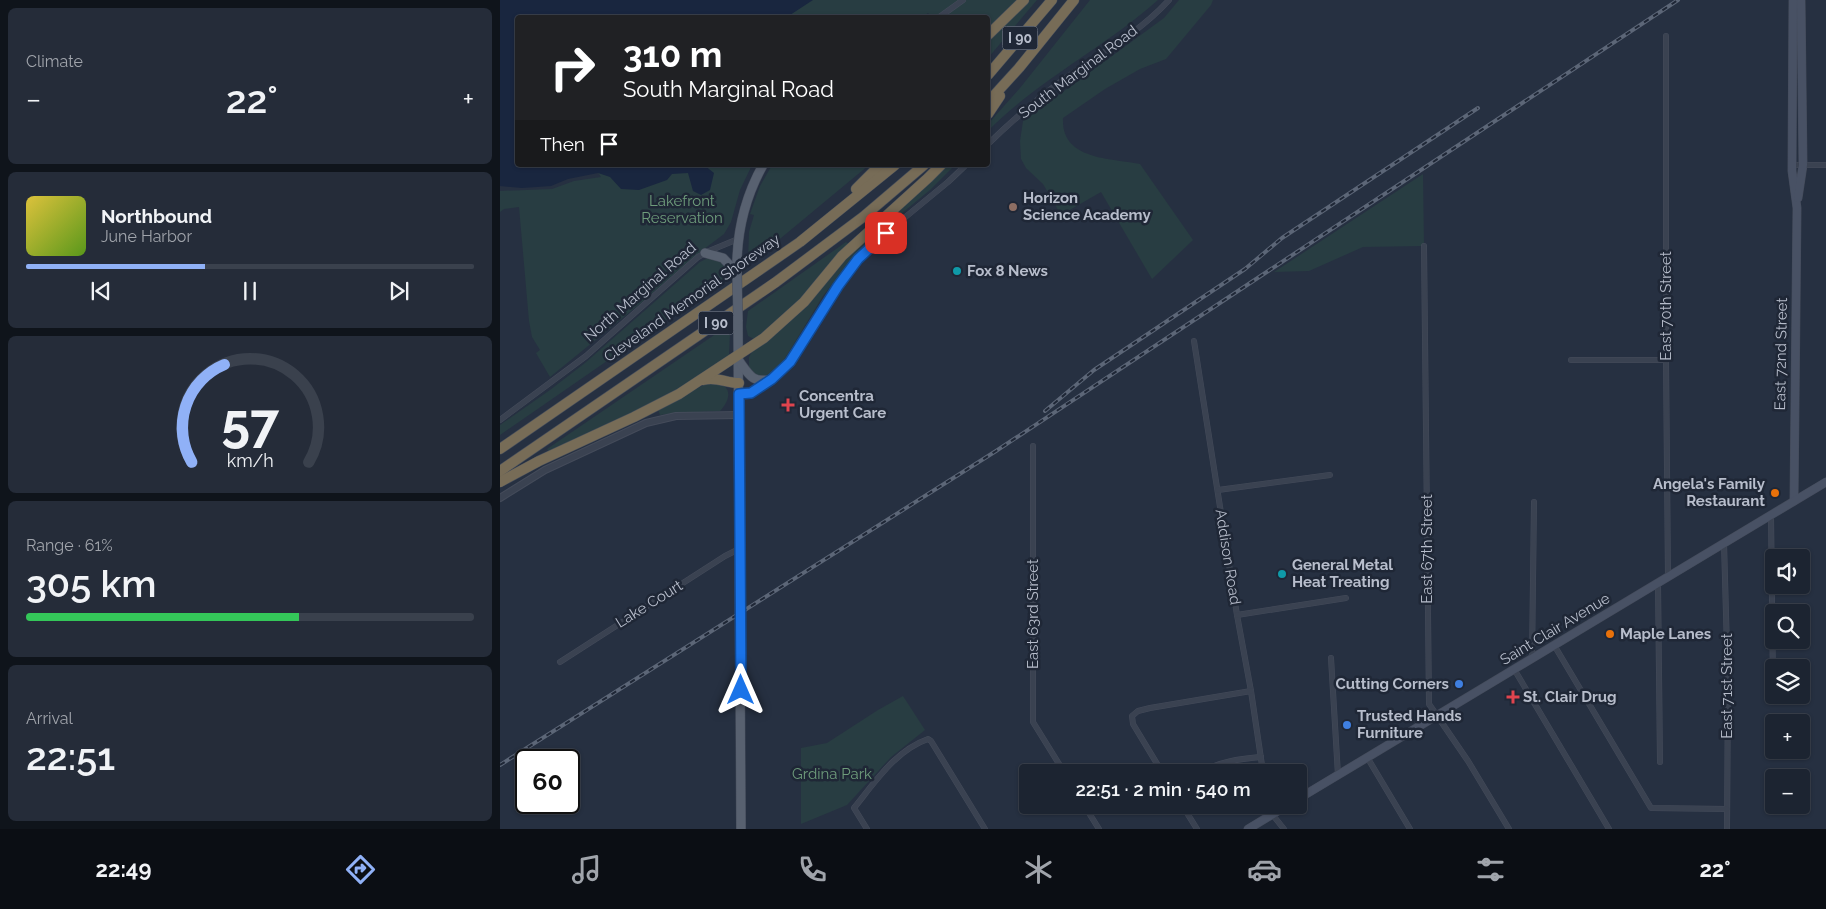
<!DOCTYPE html>
<meta charset="utf-8">
<style>
:root{--surface:#1c2431;--page:#252c39;--text:#f1f3f6;--muted:#a0a4ab;--line:#3a414d;--accent:#90b1f7}
body{margin:0;font-family:Raleway,sans-serif;background:var(--page);color:var(--text);height:100vh;display:flex;flex-direction:column;font-size:19px;white-space:nowrap}
*{box-sizing:border-box;margin:0}
p{font-size:16px;color:var(--muted)}
.icon{flex:none;width:28px;height:28px;fill:none;stroke:currentColor;stroke-width:2;stroke-linecap:round;stroke-linejoin:round}
.map{position:relative;flex:1;overflow:hidden}
.panel{display:flex;flex-direction:column;gap:8px;padding:8px;background:#0f141b;width:500px}
.panel>*{flex:none}
.hud{position:absolute;left:15px;top:15px;width:475px;height:152px;border-radius:5px;box-shadow:0 1px 4px #0004,0 0 0 1px var(--line);background:#202124;color:#fff;overflow:hidden}
.fabs{position:absolute;left:1265px;top:549px;display:grid;gap:10px}
.fabs a{display:grid;place-items:center;width:45px;height:45px;border-radius:5px;background:var(--surface);box-shadow:0 1px 4px #0004,0 0 0 1px var(--line);font-size:25px}
.speed{position:absolute;left:15px;top:749px;display:flex;gap:10px;font-size:25px;font-weight:700;text-align:center}
.speed>*{display:grid;place-content:center;width:65px;height:65px;border-radius:50%;background:var(--surface);box-shadow:0 1px 4px #0004,0 0 0 1px var(--line);line-height:1}
.speed .limit{border:2px solid #111;border-radius:8px;background:#fff;color:#111}
.pin{position:absolute;display:grid;place-items:center;width:42px;height:42px;color:#fff;margin:-21px;border-radius:10px;box-shadow:0 2px 8px #0006}
.me{position:absolute;width:55px;margin:-28px;rotate:0deg;stroke-linejoin:round;filter:drop-shadow(0 0 4px #0008)}
.turn{display:flex;align-items:center;gap:18px;height:105px;padding:0 25px;font-size:22px}
.turn .icon{width:65px;height:65px;stroke-width:2.5}
.turn b{display:block;font-size:35px;line-height:42px}
.then{display:flex;align-items:center;height:48px;padding:0 25px;background:#0003;gap:10px;font-size:19px}
.big{font-size:38px;font-weight:600;line-height:1.1}
.panel .tile{flex:1;display:flex;flex-direction:column;justify-content:center;gap:8px;min-width:0;padding:0 18px;border-radius:8px;background:var(--page)}
.panel .dial{align-items:center;gap:0}
.dial svg{height:130px;overflow:visible;fill:none;stroke:var(--line);stroke-width:7;stroke-linecap:round;text-anchor:middle}
.dial text{fill:var(--text);stroke:none}
.song{display:flex;align-items:center;gap:15px}
.cover{width:60px;height:60px;border-radius:8px;background:linear-gradient(135deg,hsl(50 70% 55%),hsl(90 70% 35%))}
.played{height:5px;border-radius:2px;background:linear-gradient(90deg,var(--accent) 40%,var(--line) 40%)}
.keys{display:flex;justify-content:space-around;direction:ltr}
.heat{display:flex;justify-content:space-between;align-items:center;font-size:28px;direction:ltr}
.charge{height:8px;border-radius:4px;background:linear-gradient(90deg,#34c759 61%,var(--line) 0)}
.trip{position:absolute;left:519px;top:764px;width:288px;height:50px;border-radius:5px;background:var(--surface);box-shadow:0 1px 4px #0004,0 0 0 1px var(--line);font-weight:600;line-height:50px;text-align:center}
.menu{display:flex;height:80px;justify-content:space-around;align-items:center;background:#0b0e14;color:var(--muted)}
.menu .icon{width:35px;height:35px}
.menu .active{color:var(--accent)}
.menu b{font-size:22px;color:var(--text)}
main{display:flex;flex:1;min-height:0}
.map>svg:first-child{display:block}
.green{fill:#283d42}
.water{fill:#19263f}
.lines{fill:none;stroke-linecap:round;stroke-linejoin:round}
.minor-casing{stroke:#444b5a;stroke-width:6}
.tertiary-casing{stroke:#444b5a;stroke-width:8}
.secondary-casing{stroke:#444b5a;stroke-width:9}
.primary-casing{stroke:#444b5a;stroke-width:10}
.motorway-casing{stroke:#454d5b;stroke-width:11}
.minor{stroke:#3a4251;stroke-width:5}
.tertiary{stroke:#3a4251;stroke-width:6}
.secondary{stroke:#485164;stroke-width:8}
.primary{stroke:#586170;stroke-width:9}
.motorway{stroke:#776c57;stroke-width:10}
.rail-casing{stroke:#5c6677;stroke-width:4}
.rail{stroke:#1f2736;stroke-width:2;stroke-dasharray:5.5;stroke-linecap:butt}
.primary-bridge-casing{stroke:#444b5a;stroke-width:10;stroke-linecap:butt}
.primary-bridge{stroke:#586170;stroke-width:9}
.route-casing{stroke:#114b97;stroke-width:12}
.route{stroke:#1a73e8;stroke-width:9}
.education-dot{fill:#8d6e63;stroke:#1f2736;stroke-width:2}
.culture-dot{fill:#0f9aa8;stroke:#1f2736;stroke-width:2}
.health-dot{fill:#e0444e;stroke:#1f2736;stroke-width:2}
.food-dot{fill:#e8710a;stroke:#1f2736;stroke-width:2}
.shop-dot{fill:#3f7fe0;stroke:#1f2736;stroke-width:2}
.labels{text-anchor:middle;stroke-width:5;stroke-linejoin:round;paint-order:stroke}
.shield{fill:#1f2736;stroke:#89909e;stroke-width:1}
.shield-label{font-size:14px;font-weight:bold;fill:#b7bdcb}
.street-label{font-size:15px;fill:#b7bdcb;stroke:#1f2736}
.poi-label{font-size:15px;font-weight:bold;fill:#b7bdcb;stroke:#1f2736;text-anchor:start}
.park-label{font-size:15px;fill:#6e9c7b;stroke:#1f2736}
</style>
<main>
<section class="panel">
<div class="tile"><p>Climate</p>
<div class="heat"><a>−</a><b class="big">22°</b><a>+</a></div>
</div>
<div class="tile">
<div class="song"><i class="cover"></i><div><b>Northbound</b><p>June Harbor</p></div></div>
<div class="played"></div>
<div class="keys"><svg class="icon" aria-label="previous" viewBox="0 0 24 24"><path d="M18 5L8 12l10 7zM5 5v14"/></svg><svg class="icon" aria-label="pause" viewBox="0 0 24 24"><path d="M8 5v14M16 5v14"/></svg><svg class="icon" aria-label="next" viewBox="0 0 24 24"><path d="M6 5l10 7-10 7zM19 5v14"/></svg></div>
</div>
<div class="tile dial"><svg viewBox="0 0 100 80">
<path d="M14 69A42 42 0 1 1 86 69"/>
<path d="M14 69A42 42 0 0 1 34 9" stroke="#90b1f7"/>
<text x="50" y="56" font-size="32" font-weight="700">57</text>
<text x="50" y="72" font-size="11">km/h</text>
</svg></div>
<div class="tile"><p>Range · 61%</p><b class="big">305 km</b><div class="charge"></div></div>
<div class="tile"><p>Arrival</p><b class="big">22:51</b></div>
</section>
<div class="map">
<svg width="1326" height="829" viewBox="0 0 1326 829">
<rect width="100%" height="100%" fill="#263041"/>
<g class="green">
<polygon points="44,0 517,0 488,28 488,18 432,17 428,13 421,18 45,17"/>
<polygon points="530,0 537,0 488,58 488,40"/>
<path d="M590,0H658C604,48 538,80 488,131V124L520,88Z"/>
<path d="M679,0H713L711,5L666,59L640,69L605,89L563,118C561,160 610,158 640,164L693,240L652,279L601,192L561,215L543,184L526,168L521,159L520,141L523,121L664,18Z"/>
<polygon points="93,165 252,165 240,190 231,222 224,234 196,255 141,303 50,377 36,353 40,350 32,337 29,321 19,207 4,209 0,212 0,191 52,189 74,181 101,177"/>
<polygon points="272,165 369,165 252,262 248,262 249,232 254,215 250,214 260,186"/>
<path d="M448,165H455L430,190L384,228L345,268L323,296L281,365C274,372 268,376 258,377L249,371V357L253,350L293,319L343,262Z"/>
<polygon points="923,174 924,246 863,247 809,271 774,272"/>
<path d="M346,242L349,244C321,278 292,315 254,339L248,336L246,327L248,311Z"/>
<path d="M208,258C222,261 228,265 224,280L0,435V425L50,390L85,363L200,262Z"/>
<polygon points="226,327 227,331 230,332 229,355 218,366 162,399 49,452 47,449"/>
<path d="M211,381C214,382 220,383 223,385C233,392 227,404 220,411L174,413L160,415L158,409Z"/>
<polygon points="403,696 425,730 391,757 347,805 301,824 301,748 327,743 378,710"/>
</g>
<polygon class="water" points="0,0 313,0 287,17 18,18 18,165 204,165 214,173 210,190 201,195 193,191 188,173 172,174 167,180 139,190 121,189 110,177 98,173 68,179 51,186 22,188 0,186"/>
<g class="lines">
<defs>
<g id="minor">
<polyline points="438,18 463,0"/>
<polyline points="1166,36 1166,360 1168,577"/>
<path d="M488,144C513,120 539,97 567,77C602,53 640,32 669,0"/>
<polyline points="1292,165 1326,165"/>
<polyline points="924,246 929,704 968,761 1009,829"/>
<polyline points="694,341 737,615 751,691 763,772"/>
<polyline points="1071,360 1166,360"/>
<polyline points="239,394 251,393 281,371 292,358 338,286 358,259 386,233 448,182 466,165"/>
<polyline points="0,420 86,356 198,257 209,251 238,239"/>
<polyline points="533,446 533,722 564,772"/>
<polyline points="718,490 830,475"/>
<polyline points="1271,515 1273,686"/>
<polyline points="1224,543 1228,685 1227,829"/>
<polyline points="1158,583 1160,762"/>
<polyline points="737,615 846,598"/>
<polyline points="1054,645 1151,808 1227,809"/>
<polyline points="831,658 838,775"/>
<polyline points="1032,659 1034,502"/>
<polyline points="60,662 225,556 239,549"/>
<polyline points="1014,669 1109,829"/>
<polyline points="867,757 910,829"/>
<polyline points="662,772 633,724 632,716 638,711 650,708 751,691"/>
<path d="M702,772C720,761 741,759 761,757"/>
<polyline points="584,805 599,829"/>
<polyline points="682,805 697,829"/>
<polyline points="768,805 772,814 784,829"/>
<path d="M367,829L354,808C375,782 396,750 428,739L431,741L485,829"/>
</g>
<polyline id="tertiary" points="0,498 45,470 146,423 176,416 239,415"/>
<g id="secondary">
<polyline points="1293,0 1292,171 1297,208 1294,501"/>
<polyline points="1298,198 1303,165 1301,0"/>
<polyline points="798,799 1326,482"/>
<polyline points="748,829 788,805"/>
</g>
<g id="primary">
<polyline points="205,253 223,258 237,273"/>
<path d="M237,273C236,234 244,199 263,165"/>
<polyline points="238,320 241,829"/>
<path d="M239,361C249,375 253,384 272,379"/>
</g>
<g id="motorway">
<polyline points="488,35 524,0"/>
<polyline points="488,75 552,0"/>
<polyline points="488,102 519,68 574,0"/>
<polyline points="488,114 500,96"/>
<polyline points="356,189 380,165"/>
<path d="M203,380C216,376 226,383 239,383"/>
<polyline points="0,449 300,242 395,165"/>
<polyline points="0,471 276,282 363,217 424,165"/>
<polyline points="0,482 39,461 134,417 179,394 264,338 304,302 342,256 428,178 441,165"/>
</g>
</defs>
<use href="#minor" class="minor-casing"/>
<use href="#tertiary" class="tertiary-casing"/>
<use href="#secondary" class="secondary-casing"/>
<use href="#primary" class="primary-casing"/>
<use href="#motorway" class="motorway-casing"/>
<use href="#minor" class="minor"/>
<use href="#tertiary" class="tertiary"/>
<use href="#secondary" class="secondary"/>
<use href="#primary" class="primary"/>
<use href="#motorway" class="motorway"/>
<defs>
<g id="rail">
<polyline points="545,411 594,370 745,269 782,238 978,108"/>
<polyline points="0,765 496,451 1178,0"/>
</g>
</defs>
<use href="#rail" class="rail-casing"/>
<use href="#rail" class="rail"/>
<defs>
<polyline id="primary-bridge" points="237,273 238,320"/>
</defs>
<use href="#primary-bridge" class="primary-bridge-casing"/>
<use href="#primary-bridge" class="primary-bridge"/>
</g>
<g class="lines">
<defs>
<polyline id="route" points="241,690 239,394 251,393 272,379 290,362 338,286 358,259 386,233"/>
</defs>
<use href="#route" class="route-casing"/>
<use href="#route" class="route"/>
</g>
<circle class="education-dot" cx="513" cy="207" r="5"/>
<g class="culture-dot">
<circle cx="457" cy="271" r="5"/>
<circle cx="782" cy="574" r="5"/>
</g>
<g class="health-dot">
<path d="M285.5 397.5h5v5h5v5h-5v5h-5v-5h-5v-5h5z"/>
<path d="M1010.5 689.5h5v5h5v5h-5v5h-5v-5h-5v-5h5z"/>
</g>
<g class="food-dot">
<circle cx="1275" cy="493" r="5"/>
<circle cx="1110" cy="634" r="5"/>
</g>
<g class="shop-dot">
<circle cx="959" cy="684" r="5"/>
<circle cx="847" cy="725" r="5"/>
</g>
<g class="labels">
<g class="shield">
<rect x="502.5" y="26.5" width="35" height="23" rx="4"/>
<rect x="198.5" y="311.5" width="35" height="23" rx="4"/>
</g>
<g class="shield-label">
<text x="520" y="43">I 90</text>
<text x="216" y="328">I 90</text>
</g>
<g class="street-label">
<text transform="translate(578 72) rotate(-37)" y="5">South Marginal Road</text>
<text transform="translate(140 292) rotate(-41)" y="5">North Marginal Road</text>
<text transform="translate(192 298) rotate(-35)" y="5">Cleveland Memorial Shoreway</text>
<text transform="translate(1166 306) rotate(-90)" y="5">East 70th Street</text>
<text transform="translate(1281 354) rotate(-89)" y="5">East 72nd Street</text>
<text transform="translate(927 549) rotate(-90)" y="5">East 67th Street</text>
<text transform="translate(728 557) rotate(81)" y="5">Addison Road</text>
<text transform="translate(149 604) rotate(-32)" y="5">Lake Court</text>
<text transform="translate(533 614) rotate(-90)" y="5">East 63rd Street</text>
<text transform="translate(1055 629) rotate(-31)" y="5">Saint Clair Avenue</text>
<text transform="translate(1227 686) rotate(-90)" y="5">East 71st Street</text>
</g>
<g class="poi-label">
<text x="523" y="203">Horizon<tspan x="523" dy="17">Science Academy</tspan></text>
<text x="467" y="276">Fox 8 News</text>
<text x="299" y="401">Concentra<tspan x="299" dy="17">Urgent Care</tspan></text>
<text x="1265" y="489" text-anchor="end">Angela's Family<tspan x="1265" dy="17">Restaurant</tspan></text>
<text x="792" y="570">General Metal<tspan x="792" dy="17">Heat Treating</tspan></text>
<text x="1120" y="639">Maple Lanes</text>
<text x="949" y="689" text-anchor="end">Cutting Corners</text>
<text x="1023" y="702">St. Clair Drug</text>
<text x="857" y="721">Trusted Hands<tspan x="857" dy="17">Furniture</tspan></text>
</g>
<g class="park-label">
<text x="182" y="206">Lakefront<tspan x="182" dy="17">Reservation</tspan></text>
<text x="332" y="779">Grdina Park</text>
</g>
</g>
</svg>
<div class="fabs">
<a><svg class="icon" aria-label="sound" viewBox="0 0 24 24"><path d="M4 9h4l5-4v14l-5-4H4zM17 9q2 3 0 6"/></svg></a>
<a><svg class="icon" aria-label="search" viewBox="0 0 24 24"><circle cx="10" cy="10" r="6"/><path d="M15 15l6 6"/></svg></a>
<a><svg class="icon" aria-label="layers" viewBox="0 0 24 24"><path d="M12 4l9 5-9 5-9-5zM3 14l9 5 9-5"/></svg></a>
<a>+</a>
<a>−</a>
</div>
<div class="speed"><div class="limit">60</div></div>
<div class="pin" style="left:386px;top:233px;background:#d93025"><svg class="icon" aria-label="arrive" viewBox="0 0 24 24"><path d="M6 21V4h12l-3 4 3 4H6"/></svg></div>
<svg class="me" style="left:241px;top:690px" viewBox="-20 -20 40 40"><path d="M0-17L14 15 0 8-14 15z" fill="#1a73e8" stroke="#fff" stroke-width="4"/></svg>
<div class="trip">22:51 · 2 min · 540 m</div>
<div class="hud">
<div class="turn"><svg class="icon" aria-label="right" viewBox="0 0 24 24"><path d="M7 20v-9h11M14 6l5 5-5 5"/></svg><div><b>310 m</b>South Marginal Road</div></div>
<div class="then">Then<svg class="icon" aria-label="arrive" viewBox="0 0 24 24"><path d="M6 21V4h12l-3 4 3 4H6"/></svg></div>
</div>
</div>
</main>
<nav class="menu">
<b>22:49</b>
<svg class="icon active" aria-label="directions" viewBox="0 0 24 24"><path d="M12 3l9 9-9 9-9-9zM9 14v-3h6M13 9l2 2-2 2"/></svg>
<svg class="icon" aria-label="music" viewBox="0 0 24 24"><path d="M9 18V5l10-2v13"/><circle cx="6" cy="18" r="3"/><circle cx="16" cy="16" r="3"/></svg>
<svg class="icon" aria-label="phone" viewBox="0 0 24 24"><path d="M5 4h4l2 5-3 2q2 4 5 5l2-3 5 2v4C11 20 4 13 5 4z"/></svg>
<svg class="icon" aria-label="climate" viewBox="0 0 24 24"><path d="M12 3v18M4 7l16 10M4 17L20 7"/></svg>
<svg class="icon" aria-label="car" viewBox="0 0 24 24"><path d="M5 17H2v-5l4-1 3-4h7l3 4 3 1v5h-3M9 17h6M6 11h13"/><circle cx="7" cy="17" r="2"/><circle cx="17" cy="17" r="2"/></svg>
<svg class="icon" aria-label="filters" viewBox="0 0 24 24"><path d="M4 7h16M4 17h16"/><circle cx="9" cy="7" r="2"/><circle cx="15" cy="17" r="2"/></svg>
<b>22°</b>
</nav>
